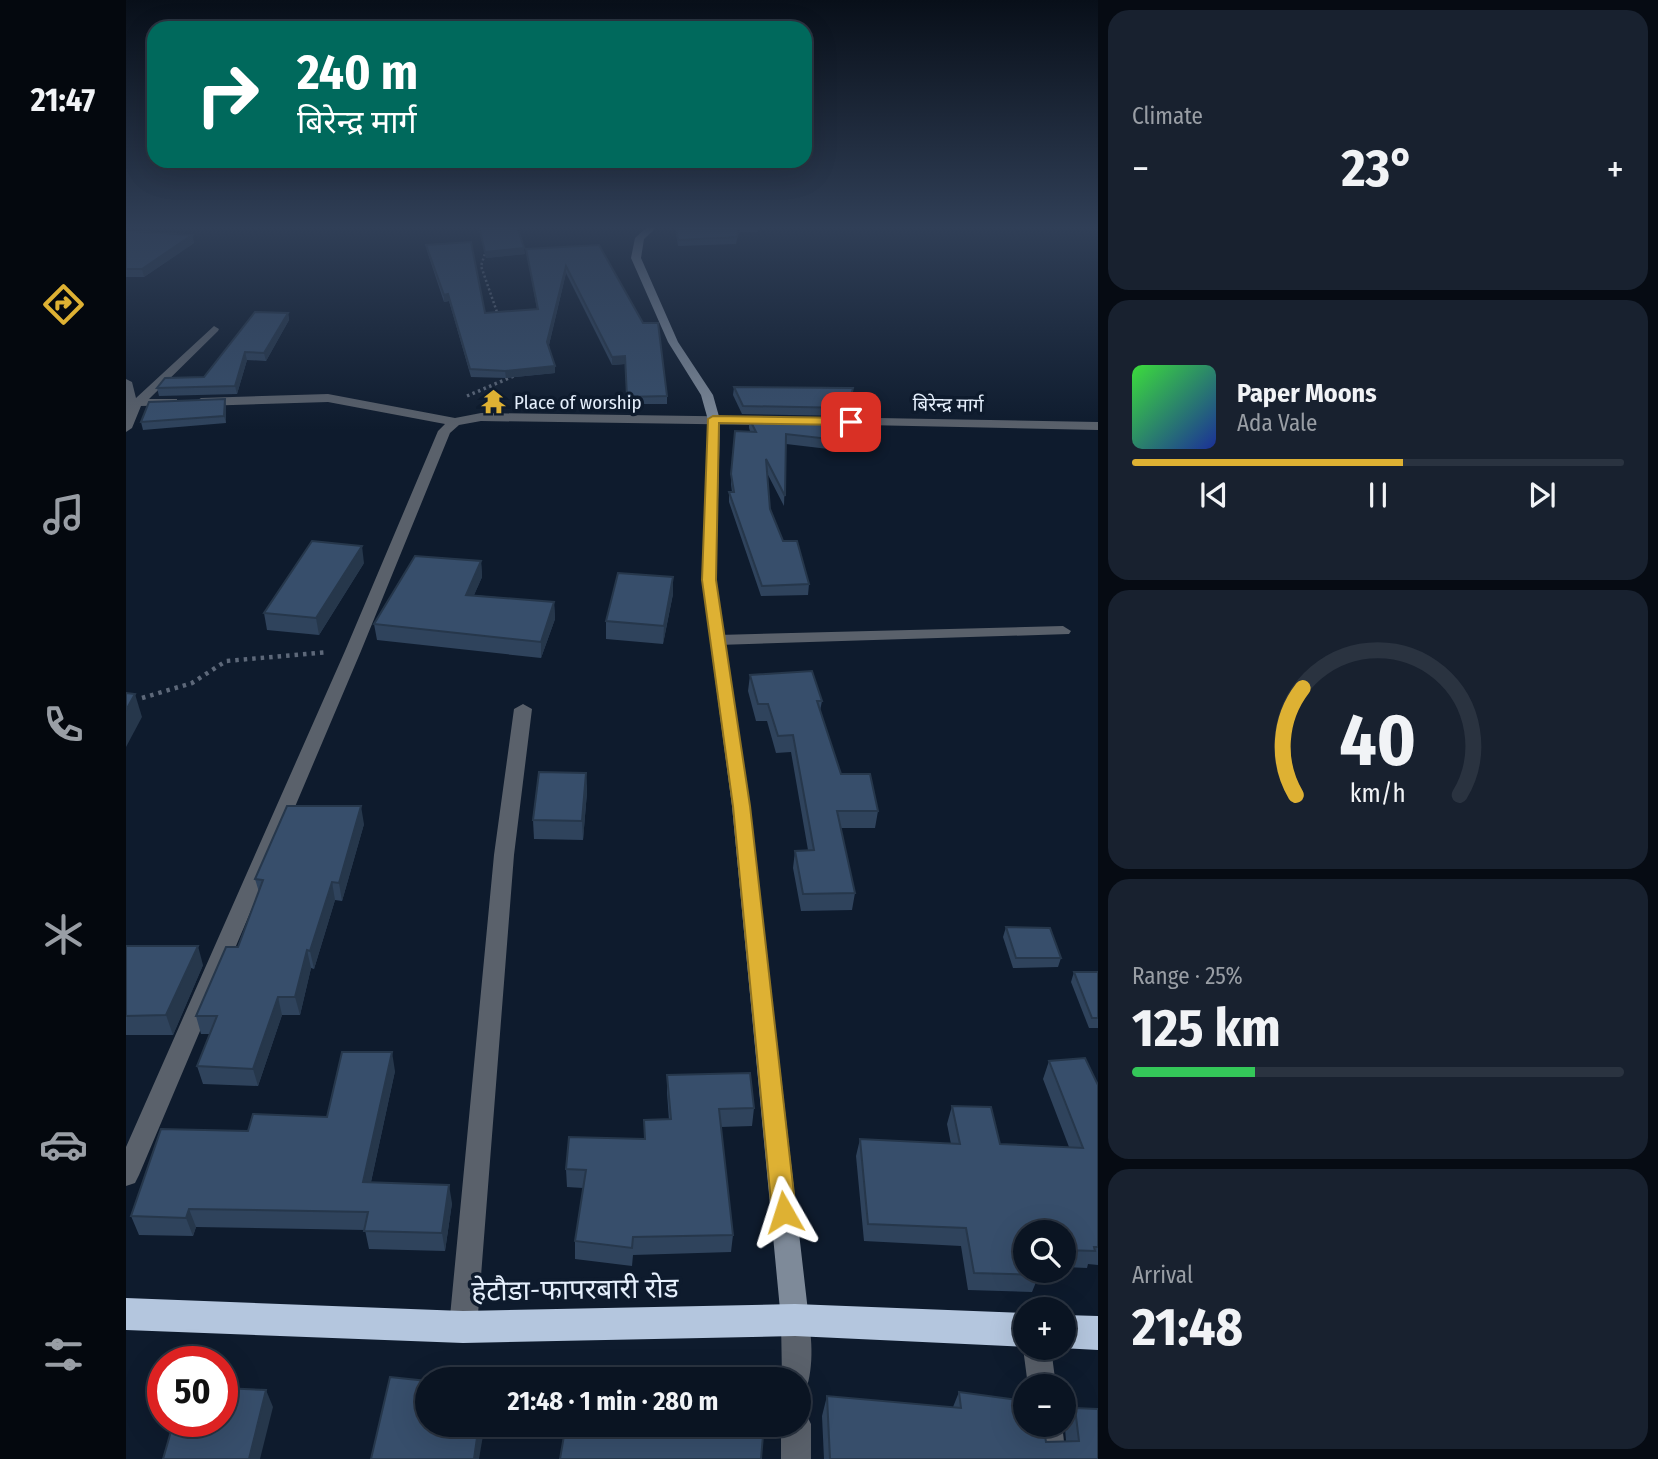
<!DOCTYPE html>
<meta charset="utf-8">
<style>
:root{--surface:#0a1422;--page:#18212f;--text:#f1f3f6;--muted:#999ea5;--line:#2a3340;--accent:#deb133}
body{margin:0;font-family:"Fira Sans Condensed","Noto Sans Devanagari",sans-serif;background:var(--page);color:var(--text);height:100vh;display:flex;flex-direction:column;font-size:26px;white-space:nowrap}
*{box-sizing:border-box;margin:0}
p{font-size:23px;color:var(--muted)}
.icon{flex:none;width:38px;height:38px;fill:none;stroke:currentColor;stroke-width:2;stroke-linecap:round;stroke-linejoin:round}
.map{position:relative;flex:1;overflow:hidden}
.panel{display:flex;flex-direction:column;gap:10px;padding:10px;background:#060b13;width:560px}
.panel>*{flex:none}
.guide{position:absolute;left:21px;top:21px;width:665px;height:147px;border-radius:21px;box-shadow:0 7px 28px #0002,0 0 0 2px var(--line);background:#00695c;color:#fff;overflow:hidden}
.controls{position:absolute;left:887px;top:1220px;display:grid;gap:14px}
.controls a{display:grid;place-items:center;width:63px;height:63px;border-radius:50%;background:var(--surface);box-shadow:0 7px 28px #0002,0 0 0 2px var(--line);font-size:35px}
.speed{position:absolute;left:21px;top:1346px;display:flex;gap:14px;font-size:35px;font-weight:700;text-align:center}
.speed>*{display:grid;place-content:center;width:91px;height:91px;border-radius:50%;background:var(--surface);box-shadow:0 7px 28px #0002,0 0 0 2px var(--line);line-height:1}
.speed .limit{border:10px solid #d22;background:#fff;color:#111}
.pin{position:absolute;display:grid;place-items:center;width:60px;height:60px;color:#fff;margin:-30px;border-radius:14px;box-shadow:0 4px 10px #0006}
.me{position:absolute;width:77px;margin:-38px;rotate:354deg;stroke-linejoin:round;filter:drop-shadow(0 0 5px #0008)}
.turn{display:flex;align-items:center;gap:24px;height:147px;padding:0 35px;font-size:32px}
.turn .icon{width:91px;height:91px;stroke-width:2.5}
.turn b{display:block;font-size:49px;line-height:60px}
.big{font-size:52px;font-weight:700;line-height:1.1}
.panel .widget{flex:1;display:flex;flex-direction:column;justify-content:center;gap:10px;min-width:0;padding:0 24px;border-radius:21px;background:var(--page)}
.panel .dial{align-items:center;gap:0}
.dial svg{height:182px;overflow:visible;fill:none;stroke:var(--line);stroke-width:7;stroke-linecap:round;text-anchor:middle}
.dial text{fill:var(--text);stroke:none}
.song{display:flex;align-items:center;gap:21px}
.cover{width:84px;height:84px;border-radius:10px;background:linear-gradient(135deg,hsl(120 70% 55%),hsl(230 70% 35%))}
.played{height:7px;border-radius:4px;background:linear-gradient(90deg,var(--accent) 55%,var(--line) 55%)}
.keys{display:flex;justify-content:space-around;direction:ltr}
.heat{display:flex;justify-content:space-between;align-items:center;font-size:38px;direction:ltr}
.charge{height:10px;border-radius:5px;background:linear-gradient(90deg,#34c759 25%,var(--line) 0)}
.trip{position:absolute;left:289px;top:1367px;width:396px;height:70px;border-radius:35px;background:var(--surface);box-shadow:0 7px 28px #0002,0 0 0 2px var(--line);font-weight:700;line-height:70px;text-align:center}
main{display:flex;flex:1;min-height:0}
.tab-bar{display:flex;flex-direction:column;width:126px;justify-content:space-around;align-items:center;background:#04080e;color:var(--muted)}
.tab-bar .icon{width:49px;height:49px}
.tab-bar .active{color:var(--accent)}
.tab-bar b{font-size:32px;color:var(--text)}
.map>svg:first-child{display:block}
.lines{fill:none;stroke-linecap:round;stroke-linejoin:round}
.path-far2{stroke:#5d6879;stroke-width:2.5;stroke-dasharray:2 2.5;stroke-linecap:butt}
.path-far1{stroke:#5d6879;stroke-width:3.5;stroke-dasharray:2.5 3.5;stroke-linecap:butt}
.path{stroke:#5d6879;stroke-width:4.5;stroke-dasharray:3.5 5;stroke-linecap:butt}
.lane{fill:#5a616b;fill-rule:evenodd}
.street{fill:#5a616b;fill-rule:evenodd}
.secondary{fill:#7e8a99;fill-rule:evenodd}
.highway{fill:#b4c6de;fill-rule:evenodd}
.wall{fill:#2f435c}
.shaded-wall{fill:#26374b}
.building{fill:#374e6b;stroke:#26374b;stroke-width:2}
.route{fill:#deb133;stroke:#907321;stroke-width:2}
.labels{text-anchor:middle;stroke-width:7;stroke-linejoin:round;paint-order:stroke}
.far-poi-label{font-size:19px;fill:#e5effc;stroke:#0e1b2d;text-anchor:start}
.far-street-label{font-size:19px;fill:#e5effc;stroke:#0e1b2d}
.near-street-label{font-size:28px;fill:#e5effc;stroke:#0e1b2d}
</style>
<main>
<nav class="tab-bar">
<b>21:47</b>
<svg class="icon active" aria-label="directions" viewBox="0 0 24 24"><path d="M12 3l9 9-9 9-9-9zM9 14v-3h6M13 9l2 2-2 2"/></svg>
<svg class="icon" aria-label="music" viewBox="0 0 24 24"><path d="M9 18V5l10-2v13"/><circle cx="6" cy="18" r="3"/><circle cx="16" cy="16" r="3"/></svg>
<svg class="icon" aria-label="phone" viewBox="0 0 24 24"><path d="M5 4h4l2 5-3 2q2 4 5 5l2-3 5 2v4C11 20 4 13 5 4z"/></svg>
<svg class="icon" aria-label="climate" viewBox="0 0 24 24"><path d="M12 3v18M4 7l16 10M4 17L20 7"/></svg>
<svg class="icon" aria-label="car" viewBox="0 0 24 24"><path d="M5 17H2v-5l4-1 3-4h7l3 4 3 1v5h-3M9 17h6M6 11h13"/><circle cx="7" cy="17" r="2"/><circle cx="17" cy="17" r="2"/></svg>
<svg class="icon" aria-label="filters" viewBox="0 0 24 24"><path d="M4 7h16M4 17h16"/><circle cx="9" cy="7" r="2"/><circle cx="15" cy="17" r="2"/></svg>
</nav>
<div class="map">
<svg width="972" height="1459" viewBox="0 0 972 1459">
<rect width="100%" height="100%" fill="#0e1b2d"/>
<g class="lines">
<polyline class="path-far2" points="360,250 355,266 372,315"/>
<polyline class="path-far1" points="341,396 390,375"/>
<polyline class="path" points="16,698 66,683 100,661 202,652"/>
<polygon class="lane" points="937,626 945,631 943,634 592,645 584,640 592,635"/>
<g class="street">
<polygon points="88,326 93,329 92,331 23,399 51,399 51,405 15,406 6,428 0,432 0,379 6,382 10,398"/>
<polygon points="202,394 329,418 355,413 647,417 653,421 647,425 355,421 333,425 324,433 235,651 13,1175 9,1183 0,1186 0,1147 219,651 312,431 319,424 202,402 75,406 69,402 75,398"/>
<polygon points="696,417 972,422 972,430 692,424 692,418"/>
<polygon points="397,704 406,709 388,855 351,1327 347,1337 337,1341 327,1337 323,1327 368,855 388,709"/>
<path d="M669,1306L679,1310C687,1330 688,1369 680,1389L672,1392V1379H656L655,1320L659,1310Z"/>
<polygon points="900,1342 900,1348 925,1348 930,1386 902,1386 897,1348"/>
<polygon points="672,1410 680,1414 685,1424 685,1459 655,1459 655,1424 672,1424"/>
<polygon points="906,1424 936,1424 940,1459 910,1459"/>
</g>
<polygon class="secondary" points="522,226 532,226 518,239 515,258 552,342 587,395 594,420 590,580 624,806 683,1320 679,1330 669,1334 659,1330 655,1320 606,806 576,580 582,420 575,395 542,342 505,258 509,238"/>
<g class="highway">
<polygon points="0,1298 337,1311 669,1304 900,1313 900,1347 669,1336 337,1343 0,1330"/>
<polygon points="938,1315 972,1316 972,1350 935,1348 938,1348"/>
</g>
</g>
<g class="wall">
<polygon points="352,226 391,226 399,254 360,258"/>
<polygon points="549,226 632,226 632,232 612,232 610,244 552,246"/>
<polygon points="0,231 66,235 68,243 18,277 0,277"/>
<polygon points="300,245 359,313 411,309 400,249 473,245 541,396 541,404 501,404 499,364 486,365 440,273 423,345 429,373 380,378 345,377 323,301 318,302 301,251"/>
<polygon points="162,313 163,320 140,361 121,360 111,394 33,396 31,388 78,377"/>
<polygon points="608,387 726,396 721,416 616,414 607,395"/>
<polygon points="100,407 100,423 17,430 15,422"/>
<polygon points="623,418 717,429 711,450 660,444 658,506 641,473 644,509 657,541 683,584 682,595 635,596 603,502 603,492 606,492 605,484 609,431 624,431 623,428"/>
<polygon points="355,561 356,577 348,595 428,602 429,619 415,658 251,640 248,624"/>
<polygon points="238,563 193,635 141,630 138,613"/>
<polygon points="547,594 537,644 480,639 480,621"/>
<polygon points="624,675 696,701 694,711 715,774 752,811 749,828 715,828 729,893 726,910 675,911 667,868 669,851 682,850 665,752 650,753 641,721 630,721 622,691"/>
<polygon points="460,773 461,792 457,840 408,839 407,820"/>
<polygon points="238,824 216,901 209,900 188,969 185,968 174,1015 156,1015 132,1086 77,1084 71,1066 84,1034 75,1034 70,1016 112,947 133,892 129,879"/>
<polygon points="880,927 935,958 932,967 887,968 877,937"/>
<polygon points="0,946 77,965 47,1035 0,1035"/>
<polygon points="948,972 972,972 972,1028 963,1028 945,982"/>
<polygon points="923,1061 972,1085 972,1265 962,1264 961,1268 938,1267 938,1232 900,1232 913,1275 906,1292 842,1290 835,1246 738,1241 730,1156 734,1139 825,1144 821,1124 826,1106 874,1144 943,1147 917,1079"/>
<polygon points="269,1071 245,1182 326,1203 319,1251 243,1249 239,1230 70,1227 67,1236 13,1235 5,1216 122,1131 201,1117"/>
<polygon points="541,1075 628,1108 626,1126 595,1127 607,1235 605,1252 507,1255 506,1266 449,1259 449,1241 457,1188 441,1187 440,1169 518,1139 518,1120 543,1120 541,1093"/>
<polygon points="833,1392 920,1442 940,1441 939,1428 949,1408 972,1459 698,1459 696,1416 701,1396 827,1407"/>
</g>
<g class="shaded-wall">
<polygon points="66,235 68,243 18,277 16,269"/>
<polygon points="398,248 399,254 360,258 359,252"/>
<polygon points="440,266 440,273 422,349 421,342"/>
<polygon points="322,294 323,301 318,302 318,295"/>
<polygon points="162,313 163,320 140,361 138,353"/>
<polygon points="119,352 121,360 111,394 109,386"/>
<polygon points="499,356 499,364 486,365 486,357"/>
<polygon points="429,366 429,373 380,378 379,371"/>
<polygon points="99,399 100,407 100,423 98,416"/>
<polygon points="718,419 717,429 711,450 712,440"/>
<polygon points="236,546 238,563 193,635 190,618"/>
<polygon points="355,561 356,577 341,611 340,595"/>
<polygon points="547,577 547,594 537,644 538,626"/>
<polygon points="428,602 429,619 415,658 415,642"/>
<polygon points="9,694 16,717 0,747 0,710"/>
<polygon points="460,773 461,792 457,840 456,821"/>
<polygon points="235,806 238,824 216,901 213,883"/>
<polygon points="206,882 209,900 188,969 184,951"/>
<polygon points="72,946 77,965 47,1035 40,1015"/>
<polygon points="181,950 185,968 174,1015 169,997"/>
<polygon points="152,997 156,1015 132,1086 127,1069"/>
<polygon points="266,1052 269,1071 241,1200 237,1182"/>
<polygon points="323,1185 326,1203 319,1251 316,1233"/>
<polygon points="63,1209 70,1227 67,1236 60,1218"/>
<polygon points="140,1390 147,1407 134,1459 123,1459"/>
<polygon points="353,1424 359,1424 353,1459 348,1459"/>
</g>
<g class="building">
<polygon points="353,226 391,226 398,248 359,252"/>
<polygon points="550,226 613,226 611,237 552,240"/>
<polygon points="0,231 66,235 16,269 0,269"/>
<polygon points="345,242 359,313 412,309 400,249 473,245 517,323 532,323 541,396 501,397 499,356 486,357 440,266 421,342 429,366 379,371 344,369 322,294 318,295 300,245"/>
<polygon points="129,312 162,313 138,353 119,352 109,386 31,388 39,378 78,377"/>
<polygon points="608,387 727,388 722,408 617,406"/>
<polygon points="99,399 98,416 15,422 23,402"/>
<polygon points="623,418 718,419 712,440 660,434 659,496 640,459 644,509 657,541 671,541 683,584 636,586 603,492 608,492 605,474 609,431 630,432"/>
<polygon points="186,541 236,546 190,618 138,613"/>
<polygon points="289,556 355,561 340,595 428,602 415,642 248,624"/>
<polygon points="492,573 547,577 538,626 480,621"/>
<polygon points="686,671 696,701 691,701 715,774 744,774 752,811 711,811 729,893 677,894 669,851 688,850 667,735 652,736 642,704 632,704 624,675"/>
<polygon points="0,693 9,694 0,710"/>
<polygon points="413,772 460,773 456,821 407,820"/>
<polygon points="161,806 235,806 213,883 206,882 184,951 181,950 169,997 152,997 127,1069 71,1066 91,1016 70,1016 100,947 112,947 137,880 129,879"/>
<polygon points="880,927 924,928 935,958 890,958"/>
<polygon points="0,946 72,946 40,1015 0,1016"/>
<polygon points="948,972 972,972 972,1018 966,1018"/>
<polygon points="216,1052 266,1052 237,1182 323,1185 316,1233 238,1231 242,1212 63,1209 60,1218 5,1216 35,1129 122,1131 127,1114 201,1117"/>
<polygon points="959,1058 972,1085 972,1247 968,1247 969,1251 938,1250 938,1232 900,1232 900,1270 912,1270 913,1275 848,1273 840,1228 742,1224 734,1139 834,1144 826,1106 865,1107 874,1144 957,1148 923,1061"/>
<polygon points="624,1073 628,1108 593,1109 607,1235 507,1237 506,1248 449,1241 460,1170 440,1169 443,1137 519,1139 518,1120 545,1119 541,1075"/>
<polygon points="264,1377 301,1381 301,1424 353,1424 348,1459 245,1459"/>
<polygon points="96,1388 140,1390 123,1459 37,1459 48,1421 96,1421"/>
<polygon points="833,1392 900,1401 900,1424 917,1424 920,1442 953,1441 949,1408 972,1409 972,1459 704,1459 701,1396 835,1408"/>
<polygon points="440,1424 638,1424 635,1459 434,1459"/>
</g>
<linearGradient id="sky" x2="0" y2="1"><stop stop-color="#080f19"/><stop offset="0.53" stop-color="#303f57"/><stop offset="1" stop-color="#303f57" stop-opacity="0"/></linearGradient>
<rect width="972" height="430" fill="url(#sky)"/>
<polygon class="route" points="587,416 725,418 730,422 725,425 593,423 590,580 624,806 670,1212 666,1220 658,1223 650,1220 646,1212 607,806 576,580 582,419"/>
<defs>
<symbol id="temple-bare" viewBox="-9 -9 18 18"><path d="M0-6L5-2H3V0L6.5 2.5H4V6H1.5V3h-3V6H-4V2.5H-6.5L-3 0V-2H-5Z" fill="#deb133" stroke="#0e1b2d" stroke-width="2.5" paint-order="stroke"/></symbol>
</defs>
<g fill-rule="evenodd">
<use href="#temple-bare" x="350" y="384" width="35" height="35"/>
</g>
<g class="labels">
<g class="far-poi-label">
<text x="388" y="409">Place of worship</text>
</g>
<g class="far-street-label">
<text transform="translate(822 404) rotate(1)" y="7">बिरेन्द्र मार्ग</text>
</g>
<g class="near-street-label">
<text transform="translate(449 1289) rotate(-1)" y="10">हेटौडा-फापरबारी रोड</text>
</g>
</g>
</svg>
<div class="controls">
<a><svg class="icon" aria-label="search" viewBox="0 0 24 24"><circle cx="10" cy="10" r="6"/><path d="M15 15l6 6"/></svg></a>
<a>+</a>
<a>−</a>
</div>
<div class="speed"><div class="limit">50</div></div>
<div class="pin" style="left:725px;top:422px;background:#d93025"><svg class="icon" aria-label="arrive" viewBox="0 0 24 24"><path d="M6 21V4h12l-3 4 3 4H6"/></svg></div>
<svg class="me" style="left:658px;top:1212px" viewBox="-20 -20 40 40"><path d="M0-17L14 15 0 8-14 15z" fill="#deb133" stroke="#fff" stroke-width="4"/></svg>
<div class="trip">21:48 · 1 min · 280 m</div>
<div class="guide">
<div class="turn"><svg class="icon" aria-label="right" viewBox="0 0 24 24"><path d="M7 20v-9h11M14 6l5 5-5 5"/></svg><div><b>240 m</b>बिरेन्द्र मार्ग</div></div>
</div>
</div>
<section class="panel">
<div class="widget"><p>Climate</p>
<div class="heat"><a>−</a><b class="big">23°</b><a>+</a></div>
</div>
<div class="widget">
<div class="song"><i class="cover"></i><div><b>Paper Moons</b><p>Ada Vale</p></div></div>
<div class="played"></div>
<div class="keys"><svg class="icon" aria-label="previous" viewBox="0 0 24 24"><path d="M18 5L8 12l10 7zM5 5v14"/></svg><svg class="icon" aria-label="pause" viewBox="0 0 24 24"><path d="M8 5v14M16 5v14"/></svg><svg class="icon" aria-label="next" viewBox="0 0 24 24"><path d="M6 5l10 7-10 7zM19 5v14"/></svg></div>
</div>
<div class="widget dial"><svg viewBox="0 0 100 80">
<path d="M14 69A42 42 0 1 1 86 69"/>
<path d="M14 69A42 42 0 0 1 17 22" stroke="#deb133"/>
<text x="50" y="56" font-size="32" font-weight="700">40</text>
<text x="50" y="72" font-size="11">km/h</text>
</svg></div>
<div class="widget"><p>Range · 25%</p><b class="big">125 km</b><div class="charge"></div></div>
<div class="widget"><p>Arrival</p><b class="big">21:48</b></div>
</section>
</main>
